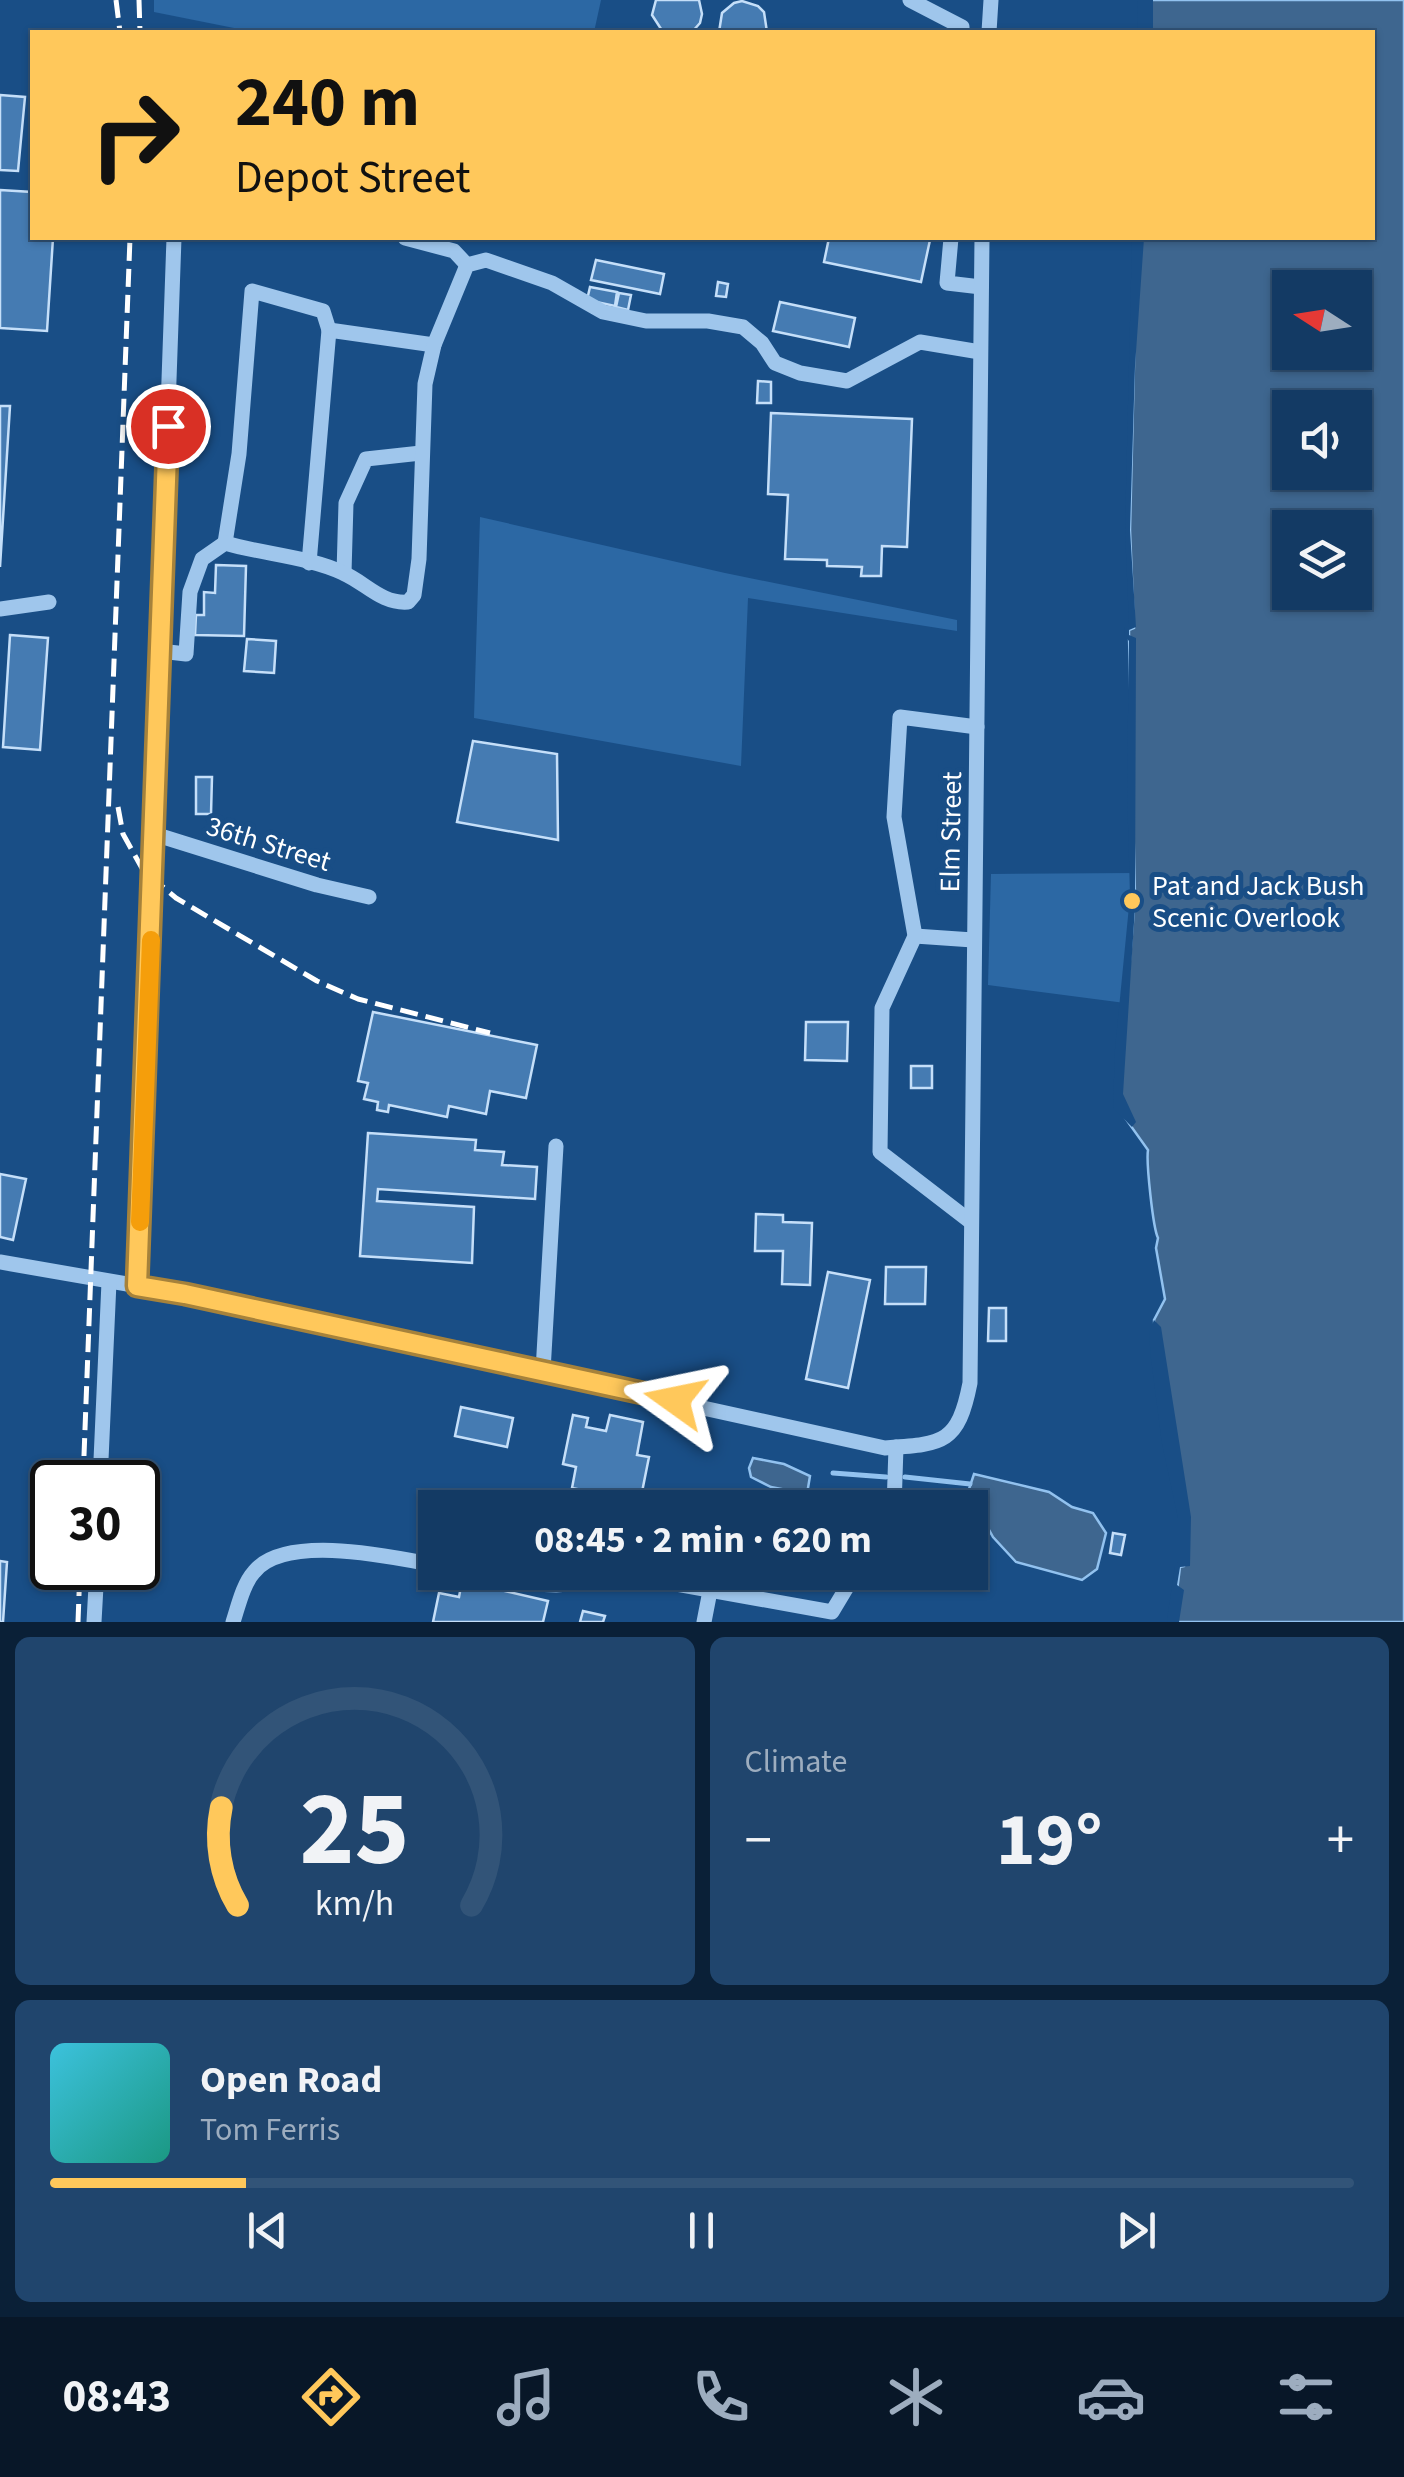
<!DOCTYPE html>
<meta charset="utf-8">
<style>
:root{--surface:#133a64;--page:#20456d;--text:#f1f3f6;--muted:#9dadbf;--line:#325478;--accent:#ffc85b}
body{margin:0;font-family:"Source Sans 3",sans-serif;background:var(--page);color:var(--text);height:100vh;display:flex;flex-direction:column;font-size:38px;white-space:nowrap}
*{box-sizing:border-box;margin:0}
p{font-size:32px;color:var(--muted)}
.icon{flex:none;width:55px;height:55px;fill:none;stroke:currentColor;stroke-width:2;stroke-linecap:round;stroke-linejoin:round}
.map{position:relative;height:1622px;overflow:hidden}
.drawer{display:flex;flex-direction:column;gap:15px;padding:15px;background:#0a2037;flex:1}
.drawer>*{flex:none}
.top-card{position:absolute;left:30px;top:30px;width:1345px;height:210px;border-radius:0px;box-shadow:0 2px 8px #0004,0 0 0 2px var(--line);background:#ffc85b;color:#111;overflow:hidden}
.needle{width:65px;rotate:282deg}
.controls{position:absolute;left:1272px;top:270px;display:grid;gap:20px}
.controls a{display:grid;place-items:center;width:100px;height:100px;border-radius:0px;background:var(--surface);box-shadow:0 2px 8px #0004,0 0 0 2px var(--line);font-size:50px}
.speed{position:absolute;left:30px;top:1460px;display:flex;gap:20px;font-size:50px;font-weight:700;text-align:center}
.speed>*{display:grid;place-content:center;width:130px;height:130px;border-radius:50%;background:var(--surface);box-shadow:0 2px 8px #0004,0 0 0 2px var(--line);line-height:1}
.speed .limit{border:5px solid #111;border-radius:15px;background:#fff;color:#111}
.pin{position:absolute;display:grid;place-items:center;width:85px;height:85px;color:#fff;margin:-42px;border:5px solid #fff;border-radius:50%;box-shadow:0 2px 10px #0007}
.me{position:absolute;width:110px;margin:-55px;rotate:282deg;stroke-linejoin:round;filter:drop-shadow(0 0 8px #0008)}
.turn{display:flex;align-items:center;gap:35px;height:210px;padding:0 40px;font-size:45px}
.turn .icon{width:130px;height:130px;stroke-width:2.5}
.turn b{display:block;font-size:70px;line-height:85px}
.big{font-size:75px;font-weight:700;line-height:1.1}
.drawer .tile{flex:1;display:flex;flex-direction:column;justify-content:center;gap:15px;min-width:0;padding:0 35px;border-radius:15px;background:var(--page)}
.drawer .dial{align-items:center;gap:0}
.dial svg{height:260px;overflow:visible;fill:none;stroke:var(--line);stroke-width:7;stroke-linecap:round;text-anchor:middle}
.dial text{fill:var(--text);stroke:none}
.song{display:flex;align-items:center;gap:30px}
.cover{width:120px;height:120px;border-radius:15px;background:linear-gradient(135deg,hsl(190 70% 55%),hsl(170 70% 35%))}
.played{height:10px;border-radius:5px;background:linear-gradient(90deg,var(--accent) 15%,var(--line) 15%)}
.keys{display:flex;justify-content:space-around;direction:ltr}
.heat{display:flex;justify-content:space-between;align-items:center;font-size:55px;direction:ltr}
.drawer .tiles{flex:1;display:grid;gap:15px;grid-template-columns:1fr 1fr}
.tile:last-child{grid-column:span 2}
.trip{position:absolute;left:418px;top:1490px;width:570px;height:100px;border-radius:0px;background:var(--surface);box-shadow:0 2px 8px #0004,0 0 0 2px var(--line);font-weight:700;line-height:100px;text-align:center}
.dock{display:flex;height:160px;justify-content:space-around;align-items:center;background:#081728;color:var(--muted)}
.dock .icon{width:70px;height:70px}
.dock .active{color:var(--accent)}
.dock b{font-size:45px;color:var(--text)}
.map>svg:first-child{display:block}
.green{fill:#2c68a4}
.water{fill:#3e668f;stroke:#92c2ef;stroke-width:2.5;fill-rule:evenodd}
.pier{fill:#194e86}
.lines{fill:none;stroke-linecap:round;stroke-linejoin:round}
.stream{stroke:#92c2ef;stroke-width:5}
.building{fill:#457bb2;stroke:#c5dff9;stroke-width:2.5}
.minor{stroke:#9fc6ec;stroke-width:15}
.rail{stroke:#fff;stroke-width:5;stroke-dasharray:18 8;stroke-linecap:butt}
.route-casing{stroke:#a6823b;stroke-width:25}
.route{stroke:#ffc85b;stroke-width:18}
.slow{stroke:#f59e0b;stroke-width:18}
.poi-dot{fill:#ffc85b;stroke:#194e86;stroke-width:4}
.labels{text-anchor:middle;stroke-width:10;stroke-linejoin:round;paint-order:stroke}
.street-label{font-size:28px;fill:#fff;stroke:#194e86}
.poi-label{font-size:28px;fill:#fff;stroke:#194e86;text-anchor:start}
</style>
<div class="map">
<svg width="1404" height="1622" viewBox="0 0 1404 1622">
<rect width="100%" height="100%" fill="#194e86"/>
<g class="green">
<polygon points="154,0 601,0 594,32 254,32 154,12"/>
<polygon points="480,517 725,573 957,620 957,631 748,598 741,766 474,718"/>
<polygon points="1135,873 1125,1003 988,985 991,874"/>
</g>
<g class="water">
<path d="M1143,0H1404V1622H1173L1180,1567L1184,1566L1183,1518L1156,1358L1154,1320L1165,1299L1156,1248L1158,1238C1153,1228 1146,1162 1148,1150L1118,1108L1135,896L1129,636V630L1134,628L1130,530L1137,238H1372V32H1142ZM1290,288H1355V352H1290ZM1290,408H1355V472H1290ZM1290,528H1355V592H1290Z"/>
<polygon points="753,1458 784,1464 810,1476 807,1494 771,1487 751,1477 749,1468"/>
<polygon points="974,1474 1049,1492 1072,1507 1093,1513 1106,1533 1097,1569 1082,1580 1016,1562 993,1537 968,1492"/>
</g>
<g class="pier">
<polygon points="1138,0 1153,0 1153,32 1137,32"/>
<polygon points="1132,238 1144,238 1135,366 1130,530 1136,627 1129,630 1129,635 1136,638 1135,907 1123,1094 1136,1122 1132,1127 1113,1108 1115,1049 1130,896 1127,789 1129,641 1124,635 1125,627 1129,624 1125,530"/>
<polygon points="1154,1320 1161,1327 1191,1517 1190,1566 1180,1567 1177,1585 1184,1590 1179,1622 1168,1622 1167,1619 1175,1566 1178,1562 1178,1518 1162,1444 1151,1359 1149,1333"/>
</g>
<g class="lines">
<g class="stream">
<polyline points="833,1473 886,1477"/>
<polyline points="905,1477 970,1484"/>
</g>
</g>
<g class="building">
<polygon points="656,0 699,0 702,14 700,23 692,32 663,32 652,15"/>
<polygon points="742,1 758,6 764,12 767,32 719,32 722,13 734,3"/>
<polygon points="0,95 25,97 18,171 0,170"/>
<polygon points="0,190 32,192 32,238 53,238 47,331 0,328"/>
<polygon points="829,238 916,238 930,240 921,282 824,262"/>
<polygon points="596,260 664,274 660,294 591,280"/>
<polygon points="718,282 728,284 726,297 716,296"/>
<polygon points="590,287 617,292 615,306 587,300"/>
<polygon points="619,293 631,295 628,310 616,307"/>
<polygon points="780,302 855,318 849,347 773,331"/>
<polygon points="758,381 771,382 771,403 757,403"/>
<polygon points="0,406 10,406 0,567"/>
<polygon points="771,413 912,419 907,547 882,546 881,576 861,576 862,567 827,566 827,560 785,559 788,495 768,494"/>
<polygon points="216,565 246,566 244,636 195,635 196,615 204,615 204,592 215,593"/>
<polygon points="10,635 48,638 40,750 3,747"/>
<polygon points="247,639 276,641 274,673 244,671"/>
<polygon points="473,741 557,754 558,840 457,822"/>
<polygon points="196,777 212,777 211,814 196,814"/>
<polygon points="373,1012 537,1045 526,1098 490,1091 486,1114 449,1106 447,1117 389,1105 388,1112 377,1110 378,1102 364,1099 368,1083 358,1081"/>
<polygon points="806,1022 848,1022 847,1061 805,1060"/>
<rect x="911" y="1066" width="21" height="22"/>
<polygon points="368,1133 476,1140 475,1150 504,1152 502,1165 537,1167 535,1199 378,1189 377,1201 474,1207 472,1263 360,1256"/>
<polygon points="0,1174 26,1179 13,1240 0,1237"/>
<polygon points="756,1214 783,1215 783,1222 812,1223 810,1285 782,1284 783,1251 755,1251"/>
<polygon points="886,1267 926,1267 925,1304 885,1304"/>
<polygon points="828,1272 870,1280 848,1388 806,1379"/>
<polygon points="989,1308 1006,1308 1006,1341 988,1341"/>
<polygon points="461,1407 513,1418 507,1447 455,1436"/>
<polygon points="573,1415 588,1418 586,1427 606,1431 610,1415 643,1422 637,1455 649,1457 640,1502 572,1488 576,1467 563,1464"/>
<polygon points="1113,1533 1125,1535 1121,1555 1110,1553"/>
<polygon points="0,1561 7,1562 3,1622 0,1622"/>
<polygon points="462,1581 548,1601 543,1622 433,1622 439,1593 459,1597"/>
<polygon points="583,1611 605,1616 603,1622 580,1622"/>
</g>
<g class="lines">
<g class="minor">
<polyline points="910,0 962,27 962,32"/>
<polyline points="989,32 991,0"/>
<polyline points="405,238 454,251 467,265"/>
<polyline points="951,238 947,283 981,287"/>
<polyline points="225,543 239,454 252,291 323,311 329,330"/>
<polyline points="309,563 329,330 434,345"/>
<polyline points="344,573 346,503 366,459 421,453"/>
<polyline points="0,609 49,602"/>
<path d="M160,651L186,654L190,592L202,559L225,543C262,554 310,557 343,573C366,583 381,604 408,602L414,595L419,559L425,384L434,345L467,265L486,260L552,283L603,312L646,321H708L743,327L762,343L775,363L800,373L847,381L920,342L980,352"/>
<polyline points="154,834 317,885 369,897"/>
<polyline points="915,936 973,940"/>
<polyline points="971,1222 880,1152 882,1008 915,936 894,817 900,717 977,727"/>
<path d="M0,1262L185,1294L885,1448C943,1444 958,1444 970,1383L982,238"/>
<polyline points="137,1287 174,238"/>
<polyline points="543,1371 556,1146"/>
<polyline points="100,1482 109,1282"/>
<polyline points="894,1508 896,1447"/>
<polyline points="473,1572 533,1584 556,1585 643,1578 832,1612 856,1572"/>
<polyline points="94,1622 97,1568"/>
<path d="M233,1622C238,1607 243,1584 254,1572C285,1533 392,1557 435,1565"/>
<polyline points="704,1622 710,1591"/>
</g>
<g class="rail">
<polyline points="116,0 120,32"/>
<polyline points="139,0 140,32"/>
<polyline points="118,807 123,834 143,870 176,898 317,981 358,999 490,1033"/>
<polyline points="83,1482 130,238"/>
<polyline points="78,1622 80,1568"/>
</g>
</g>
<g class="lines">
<defs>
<polyline id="route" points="168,426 137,1286 185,1294 675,1400"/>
</defs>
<use href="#route" class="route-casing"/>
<use href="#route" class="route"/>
<polyline class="slow" points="140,1222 151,940"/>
</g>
<circle class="poi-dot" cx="1132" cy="901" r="10"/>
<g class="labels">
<g class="street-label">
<text transform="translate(950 832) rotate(-89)" y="10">Elm Street</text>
<text transform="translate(269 843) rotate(17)" y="10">36th Street</text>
</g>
<g class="poi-label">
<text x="1152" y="895">Pat and Jack Bush<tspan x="1152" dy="32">Scenic Overlook</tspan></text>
</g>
</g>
</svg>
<div class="controls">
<a><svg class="needle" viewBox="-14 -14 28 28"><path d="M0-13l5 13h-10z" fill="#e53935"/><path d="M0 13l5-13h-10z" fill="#9dadbf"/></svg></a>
<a><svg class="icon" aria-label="sound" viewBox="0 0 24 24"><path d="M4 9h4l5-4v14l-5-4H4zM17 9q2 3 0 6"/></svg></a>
<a><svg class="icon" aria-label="layers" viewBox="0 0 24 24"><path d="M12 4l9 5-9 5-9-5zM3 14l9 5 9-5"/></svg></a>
</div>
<div class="speed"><div class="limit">30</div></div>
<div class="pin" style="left:168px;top:426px;background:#d93025"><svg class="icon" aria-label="arrive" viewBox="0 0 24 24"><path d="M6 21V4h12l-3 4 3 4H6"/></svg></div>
<svg class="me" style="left:675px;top:1400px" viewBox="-20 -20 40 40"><path d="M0-17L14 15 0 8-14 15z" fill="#ffc85b" stroke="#fff" stroke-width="4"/></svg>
<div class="trip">08:45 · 2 min · 620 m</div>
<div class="top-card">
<div class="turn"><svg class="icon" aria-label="right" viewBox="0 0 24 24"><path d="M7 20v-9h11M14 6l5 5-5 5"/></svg><div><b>240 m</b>Depot Street</div></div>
</div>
</div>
<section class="drawer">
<div class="tiles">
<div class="tile dial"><svg viewBox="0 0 100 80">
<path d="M14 69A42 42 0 1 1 86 69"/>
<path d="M14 69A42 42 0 0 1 9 39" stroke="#ffc85b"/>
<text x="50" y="56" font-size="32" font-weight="700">25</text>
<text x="50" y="72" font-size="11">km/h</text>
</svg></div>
<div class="tile"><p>Climate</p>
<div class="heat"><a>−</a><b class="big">19°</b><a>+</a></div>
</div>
<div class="tile">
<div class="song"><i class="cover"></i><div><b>Open Road</b><p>Tom Ferris</p></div></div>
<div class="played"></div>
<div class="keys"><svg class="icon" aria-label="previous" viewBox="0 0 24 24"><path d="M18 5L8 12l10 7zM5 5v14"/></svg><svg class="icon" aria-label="pause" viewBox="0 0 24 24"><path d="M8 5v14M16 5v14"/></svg><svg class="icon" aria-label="next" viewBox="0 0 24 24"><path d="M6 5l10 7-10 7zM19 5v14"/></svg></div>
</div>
</div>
</section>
<nav class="dock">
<b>08:43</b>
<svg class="icon active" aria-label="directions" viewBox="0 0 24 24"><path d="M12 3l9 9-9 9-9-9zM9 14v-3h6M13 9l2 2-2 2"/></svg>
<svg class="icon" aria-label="music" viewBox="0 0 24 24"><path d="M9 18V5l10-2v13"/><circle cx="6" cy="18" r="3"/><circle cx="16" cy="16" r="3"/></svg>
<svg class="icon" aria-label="phone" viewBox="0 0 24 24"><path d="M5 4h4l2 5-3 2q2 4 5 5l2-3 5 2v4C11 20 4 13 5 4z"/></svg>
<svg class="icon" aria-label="climate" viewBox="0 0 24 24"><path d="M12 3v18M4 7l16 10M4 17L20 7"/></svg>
<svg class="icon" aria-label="car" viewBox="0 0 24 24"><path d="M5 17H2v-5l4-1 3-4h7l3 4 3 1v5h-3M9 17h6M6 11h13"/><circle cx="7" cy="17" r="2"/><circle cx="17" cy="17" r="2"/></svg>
<svg class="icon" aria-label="filters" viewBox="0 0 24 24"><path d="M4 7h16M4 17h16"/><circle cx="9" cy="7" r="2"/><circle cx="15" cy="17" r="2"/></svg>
</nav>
